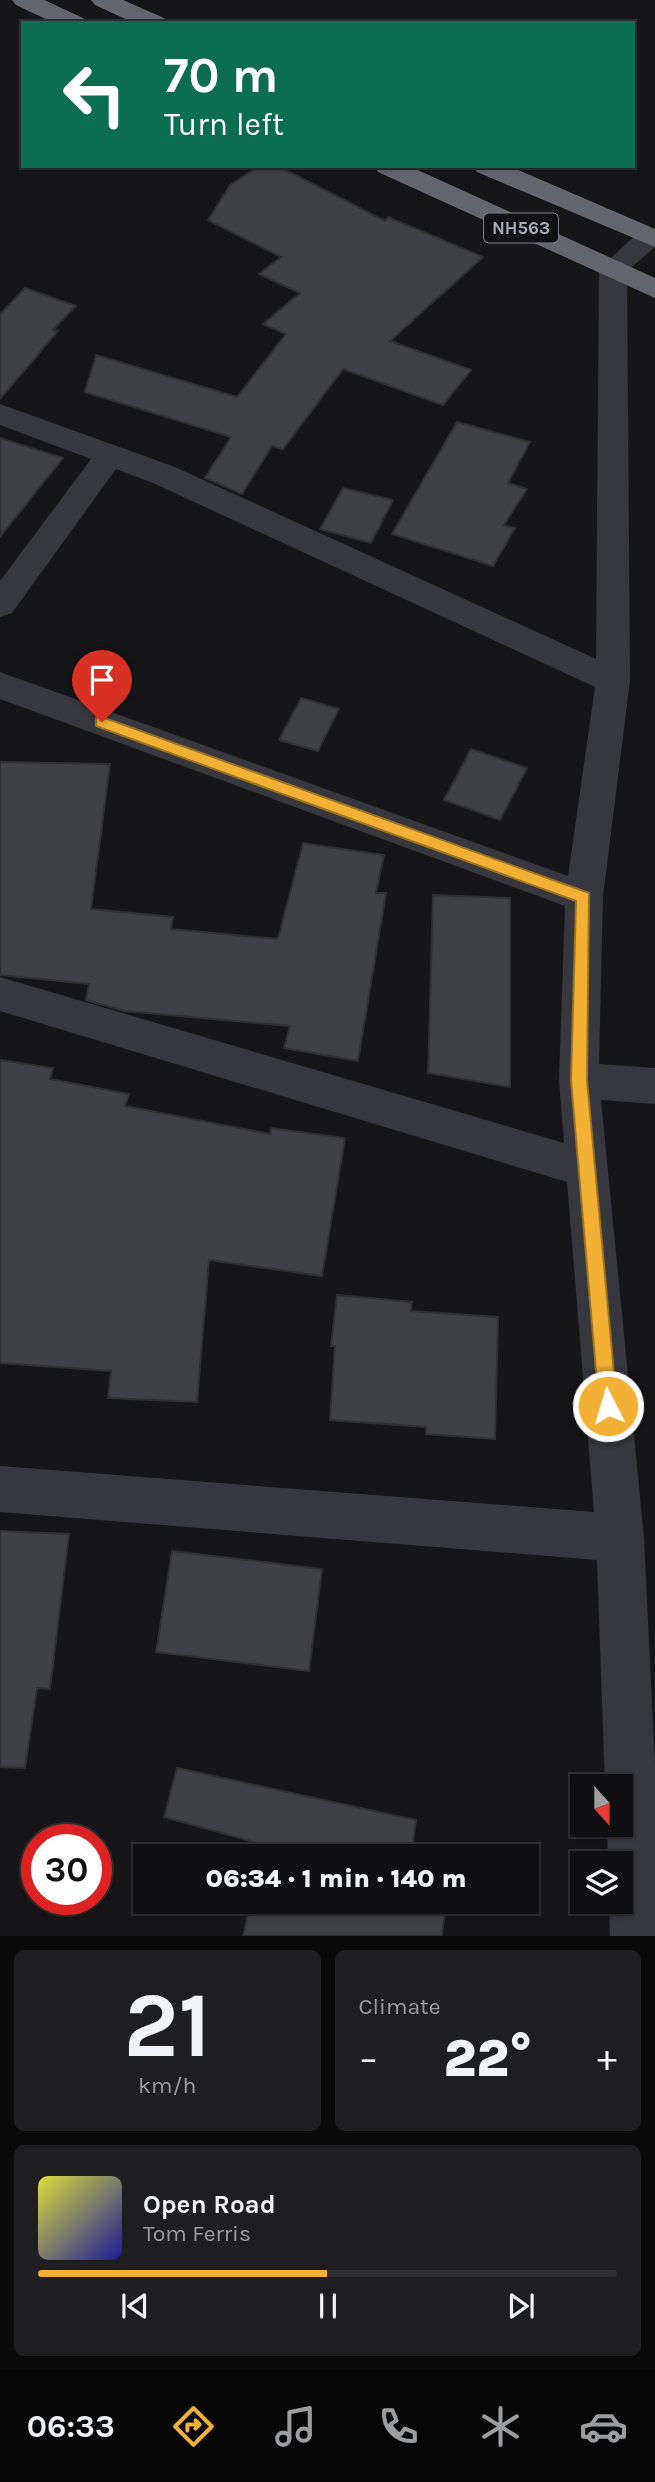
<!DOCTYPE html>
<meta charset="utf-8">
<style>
:root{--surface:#101012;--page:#1e1e20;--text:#f1f3f6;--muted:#9c9d9f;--line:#303032;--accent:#f2b134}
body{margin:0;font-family:Karla,sans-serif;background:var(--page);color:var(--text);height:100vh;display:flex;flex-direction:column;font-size:26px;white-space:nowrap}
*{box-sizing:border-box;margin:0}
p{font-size:23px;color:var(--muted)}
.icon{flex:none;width:38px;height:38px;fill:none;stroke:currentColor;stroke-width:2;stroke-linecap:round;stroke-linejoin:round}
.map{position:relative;height:1936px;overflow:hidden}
.drawer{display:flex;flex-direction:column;gap:14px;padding:14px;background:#09090a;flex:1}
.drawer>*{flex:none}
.banner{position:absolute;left:21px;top:21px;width:614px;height:147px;border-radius:0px;box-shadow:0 2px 5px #0004,0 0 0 2px var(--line);background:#0b6e4f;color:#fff;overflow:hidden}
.needle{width:46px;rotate:159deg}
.buttons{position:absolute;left:570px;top:1774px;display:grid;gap:14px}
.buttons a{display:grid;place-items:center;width:63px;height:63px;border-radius:0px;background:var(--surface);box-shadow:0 2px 5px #0004,0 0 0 2px var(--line);font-size:35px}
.speed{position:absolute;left:21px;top:1824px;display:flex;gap:14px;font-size:35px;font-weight:700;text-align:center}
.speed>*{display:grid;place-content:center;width:91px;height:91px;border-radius:50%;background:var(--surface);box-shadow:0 2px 5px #0004,0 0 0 2px var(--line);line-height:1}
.speed .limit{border:10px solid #d22;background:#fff;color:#111}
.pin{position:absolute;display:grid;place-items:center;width:60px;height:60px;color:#fff;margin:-72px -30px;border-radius:50% 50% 50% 0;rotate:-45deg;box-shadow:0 0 7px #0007}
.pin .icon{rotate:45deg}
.me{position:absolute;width:77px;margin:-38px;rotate:355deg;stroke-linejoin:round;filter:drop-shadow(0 0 5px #0008)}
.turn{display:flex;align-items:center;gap:24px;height:147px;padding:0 28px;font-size:32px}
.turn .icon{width:91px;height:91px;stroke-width:2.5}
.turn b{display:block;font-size:49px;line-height:60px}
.big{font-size:52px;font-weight:800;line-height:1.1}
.drawer .tile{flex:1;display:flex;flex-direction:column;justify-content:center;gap:10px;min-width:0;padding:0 24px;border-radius:10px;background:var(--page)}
.drawer .dial{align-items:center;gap:0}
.dial b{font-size:91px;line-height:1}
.song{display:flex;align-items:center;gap:21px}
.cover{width:84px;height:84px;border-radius:10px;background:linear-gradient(135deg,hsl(60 70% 55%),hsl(240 70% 35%))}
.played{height:7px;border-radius:4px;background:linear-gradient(90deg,var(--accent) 50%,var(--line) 50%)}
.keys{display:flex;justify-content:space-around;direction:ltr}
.heat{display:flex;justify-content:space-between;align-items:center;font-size:38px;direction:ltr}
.drawer .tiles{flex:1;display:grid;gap:14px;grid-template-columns:1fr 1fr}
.tile:last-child{grid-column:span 2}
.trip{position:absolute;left:133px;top:1844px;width:406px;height:70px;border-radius:0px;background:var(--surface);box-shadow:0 2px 5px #0004,0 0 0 2px var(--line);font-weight:800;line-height:70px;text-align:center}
.menu{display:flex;height:112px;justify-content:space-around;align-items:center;background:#060607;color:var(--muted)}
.menu .icon{width:49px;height:49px}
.menu .active{color:var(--accent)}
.menu b{font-size:32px;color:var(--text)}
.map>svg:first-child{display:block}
.building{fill:#404145;stroke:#303034;stroke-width:2}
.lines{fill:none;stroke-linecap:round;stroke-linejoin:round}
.minor{fill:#37383d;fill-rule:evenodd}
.highway{fill:#63666e;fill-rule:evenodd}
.route{fill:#f2b134;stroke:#9d7322;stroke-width:2}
.labels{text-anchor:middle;stroke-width:7;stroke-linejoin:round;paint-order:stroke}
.shield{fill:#111113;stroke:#7b7e86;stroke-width:2}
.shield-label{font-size:18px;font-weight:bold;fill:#a8adb8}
</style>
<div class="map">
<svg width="655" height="1936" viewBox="0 0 655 1936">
<rect width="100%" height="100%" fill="#161618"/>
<g class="building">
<polygon points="259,166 278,166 385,221 388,217 483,257 390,341 471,370 443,405 343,369 283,449 272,446 242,494 205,478 231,437 85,392 96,355 237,397 286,334 263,324 300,293 259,274 281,257 208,220 230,185"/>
<polygon points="25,288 76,306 53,330 58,331 0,399 0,314"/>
<polygon points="457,422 530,442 508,483 527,489 504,525 515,528 493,566 392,534"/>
<polygon points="0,438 63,458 0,537"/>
<polygon points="343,488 393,500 371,543 320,529"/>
<polygon points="301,698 339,709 318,751 279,740"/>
<polygon points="471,749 527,768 500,820 444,800"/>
<polygon points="0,762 110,764 91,909 173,917 171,929 278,939 303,843 384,855 376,893 386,893 358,1061 284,1048 290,1026 124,1011 86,1000 89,984 0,975"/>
<polygon points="433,895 510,898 510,1087 428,1073"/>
<polygon points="0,1060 53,1068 50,1079 129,1094 125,1106 270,1134 271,1128 345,1138 322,1276 209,1260 197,1402 108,1398 111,1371 0,1363"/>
<polygon points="337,1295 412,1302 411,1311 498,1317 495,1439 426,1434 426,1427 330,1420 335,1346 331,1346"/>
<polygon points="0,1531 69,1534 50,1689 37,1688 25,1768 0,1767"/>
<polygon points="172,1551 322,1569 309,1671 156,1652"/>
<polygon points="177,1768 416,1820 411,1857 262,1857 265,1845 164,1817"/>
<polygon points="251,1902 446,1902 442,1936 243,1936"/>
</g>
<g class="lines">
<polygon class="minor" points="650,229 655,230 655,247 627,271 630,681 603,897 599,1064 655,1068 655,1104 601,1100 644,1538 655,1766 655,1936 610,1936 609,1902 621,1902 621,1864 608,1864 607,1825 621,1825 621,1787 605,1787 597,1560 0,1512 0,1466 594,1512 567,1182 0,1011 0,977 564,1143 559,1080 565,906 0,699 0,672 568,876 595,687 153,483 116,469 12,613 0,617 0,581 91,459 0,425 0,404 175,467 596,659 599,269 640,231"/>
<g class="highway">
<polygon points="12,0 44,0 83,18 86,23 54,23 16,5"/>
<polygon points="91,0 123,0 164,18 167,23 134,23 95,5"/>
<polygon points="374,166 409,166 655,278 655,298 378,172"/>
<polygon points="473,166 509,166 655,229 655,247 477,172"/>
</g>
</g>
<polygon class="route" points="102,717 589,893 587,1080 617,1406 615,1413 608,1415 601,1413 599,1406 571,1080 576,901 96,726 96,718"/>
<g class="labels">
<rect class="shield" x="484" y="213.5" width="74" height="29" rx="5"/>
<g class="shield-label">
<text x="521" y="234">NH563</text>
</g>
</g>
</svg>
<div class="buttons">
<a><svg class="needle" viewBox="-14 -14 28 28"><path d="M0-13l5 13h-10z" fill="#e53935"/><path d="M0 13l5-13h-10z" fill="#9c9d9f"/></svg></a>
<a><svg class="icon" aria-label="layers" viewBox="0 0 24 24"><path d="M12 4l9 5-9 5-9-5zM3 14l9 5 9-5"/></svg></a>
</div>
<div class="speed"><div class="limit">30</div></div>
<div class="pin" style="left:102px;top:722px;background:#d93025"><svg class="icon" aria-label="arrive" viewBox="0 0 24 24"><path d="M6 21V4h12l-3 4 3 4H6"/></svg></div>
<svg class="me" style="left:608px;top:1406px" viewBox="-20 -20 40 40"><circle r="17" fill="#f2b134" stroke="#fff" stroke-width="3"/><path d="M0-11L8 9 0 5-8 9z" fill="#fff"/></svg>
<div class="trip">06:34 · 1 min · 140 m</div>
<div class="banner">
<div class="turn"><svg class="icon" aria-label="left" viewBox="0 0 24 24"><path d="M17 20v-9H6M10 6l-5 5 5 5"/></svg><div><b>70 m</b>Turn left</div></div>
</div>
</div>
<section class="drawer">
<div class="tiles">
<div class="tile dial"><b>21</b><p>km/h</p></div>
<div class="tile"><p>Climate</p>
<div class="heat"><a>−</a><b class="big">22°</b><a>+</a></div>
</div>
<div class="tile">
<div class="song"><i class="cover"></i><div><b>Open Road</b><p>Tom Ferris</p></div></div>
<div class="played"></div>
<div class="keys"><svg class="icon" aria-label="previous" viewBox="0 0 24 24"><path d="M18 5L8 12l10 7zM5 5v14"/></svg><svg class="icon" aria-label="pause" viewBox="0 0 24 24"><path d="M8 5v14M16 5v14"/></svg><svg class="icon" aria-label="next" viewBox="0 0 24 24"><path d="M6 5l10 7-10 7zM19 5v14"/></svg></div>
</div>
</div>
</section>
<nav class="menu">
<b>06:33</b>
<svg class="icon active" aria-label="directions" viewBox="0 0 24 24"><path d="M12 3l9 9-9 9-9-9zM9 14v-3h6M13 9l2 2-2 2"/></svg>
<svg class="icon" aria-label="music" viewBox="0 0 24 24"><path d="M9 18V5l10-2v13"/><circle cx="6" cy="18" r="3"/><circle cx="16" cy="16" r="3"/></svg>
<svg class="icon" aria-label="phone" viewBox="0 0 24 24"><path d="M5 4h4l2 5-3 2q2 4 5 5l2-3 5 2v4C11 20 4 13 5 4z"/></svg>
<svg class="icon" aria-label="climate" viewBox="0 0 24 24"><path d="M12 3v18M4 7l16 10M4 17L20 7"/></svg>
<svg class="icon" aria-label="car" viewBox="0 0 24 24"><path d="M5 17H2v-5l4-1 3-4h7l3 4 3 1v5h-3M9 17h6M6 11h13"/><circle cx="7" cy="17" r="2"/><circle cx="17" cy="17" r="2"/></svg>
</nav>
